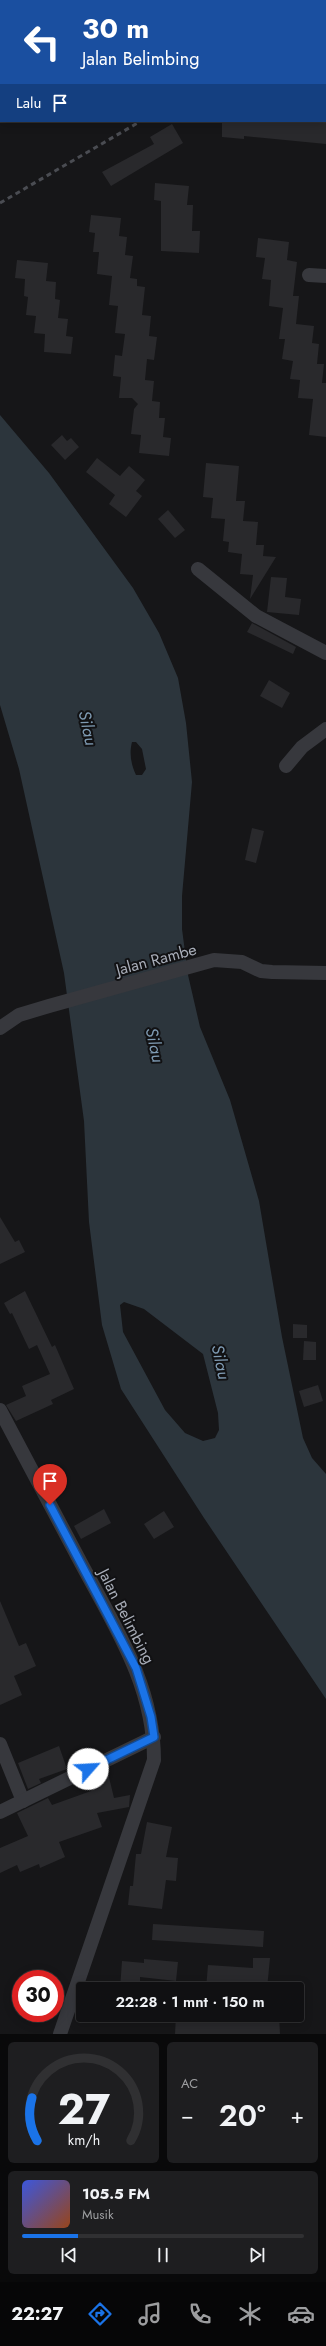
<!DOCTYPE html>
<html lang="id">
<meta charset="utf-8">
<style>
:root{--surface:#101012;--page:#1e1e20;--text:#f1f3f6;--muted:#9c9d9f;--line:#303032;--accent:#1a73e8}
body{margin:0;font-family:Jost,sans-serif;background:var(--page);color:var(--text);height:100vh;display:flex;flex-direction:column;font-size:15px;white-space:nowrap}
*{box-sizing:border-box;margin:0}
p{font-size:13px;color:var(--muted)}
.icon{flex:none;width:22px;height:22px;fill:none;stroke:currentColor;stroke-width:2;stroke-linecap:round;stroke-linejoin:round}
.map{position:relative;height:2034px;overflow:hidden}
.sheet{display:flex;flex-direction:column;gap:8px;padding:8px;background:#09090a;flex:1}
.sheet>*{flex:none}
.banner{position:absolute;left:0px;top:0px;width:326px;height:122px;box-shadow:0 2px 10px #0003,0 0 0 1px var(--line);background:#1a4fa0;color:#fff;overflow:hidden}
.speed{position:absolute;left:12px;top:1970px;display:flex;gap:8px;font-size:20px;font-weight:700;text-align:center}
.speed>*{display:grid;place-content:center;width:52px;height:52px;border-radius:50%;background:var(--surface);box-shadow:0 2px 10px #0003,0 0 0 1px var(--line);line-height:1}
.speed .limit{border:6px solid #d22;background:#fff;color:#111}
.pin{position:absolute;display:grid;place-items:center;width:34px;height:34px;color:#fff;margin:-41px -17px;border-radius:50% 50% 50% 0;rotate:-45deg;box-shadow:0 0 4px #0007}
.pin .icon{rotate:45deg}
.me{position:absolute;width:44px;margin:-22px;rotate:64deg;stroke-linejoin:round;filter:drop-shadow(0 0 3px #0008)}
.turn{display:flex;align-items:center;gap:14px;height:84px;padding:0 16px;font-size:18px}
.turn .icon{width:52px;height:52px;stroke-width:2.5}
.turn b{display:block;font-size:28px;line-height:34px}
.then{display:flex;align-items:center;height:38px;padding:0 16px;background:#0003;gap:8px;font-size:15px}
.big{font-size:30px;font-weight:600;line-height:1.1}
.sheet .widget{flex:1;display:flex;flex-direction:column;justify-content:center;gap:6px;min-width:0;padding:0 14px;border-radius:6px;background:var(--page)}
.sheet .dial{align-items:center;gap:0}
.dial svg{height:104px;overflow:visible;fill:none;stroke:var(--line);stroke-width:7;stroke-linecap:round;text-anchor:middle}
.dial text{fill:var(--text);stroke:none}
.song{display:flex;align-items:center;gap:12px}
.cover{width:48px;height:48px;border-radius:6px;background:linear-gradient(135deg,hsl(230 70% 55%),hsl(20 70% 35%))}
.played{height:4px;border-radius:2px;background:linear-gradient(90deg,var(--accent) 20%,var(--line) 20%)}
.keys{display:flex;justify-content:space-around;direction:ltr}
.heat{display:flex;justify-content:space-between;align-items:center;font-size:22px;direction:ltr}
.sheet .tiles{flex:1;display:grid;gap:8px;grid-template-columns:1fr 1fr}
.widget:last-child{grid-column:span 2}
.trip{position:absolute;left:76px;top:1982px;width:228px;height:40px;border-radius:4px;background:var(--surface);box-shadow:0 2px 10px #0003,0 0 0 1px var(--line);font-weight:600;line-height:40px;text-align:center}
.tabs{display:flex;height:64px;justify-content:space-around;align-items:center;background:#060607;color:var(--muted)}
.tabs .icon{width:28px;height:28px}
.tabs .selected{color:var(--accent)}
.tabs b{font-size:18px;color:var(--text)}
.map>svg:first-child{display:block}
.water{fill:#2c353c;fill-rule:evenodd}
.building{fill:#29292c}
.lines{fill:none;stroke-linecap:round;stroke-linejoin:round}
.minor{stroke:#37383d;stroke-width:14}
.rail{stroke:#4a4c52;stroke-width:3;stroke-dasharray:5 4;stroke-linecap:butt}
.route-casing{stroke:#114b97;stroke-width:10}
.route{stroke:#1a73e8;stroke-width:7}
.labels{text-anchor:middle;stroke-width:4;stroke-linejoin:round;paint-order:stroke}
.street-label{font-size:16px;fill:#a8adb8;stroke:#111113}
.water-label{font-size:17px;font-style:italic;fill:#7f9bb3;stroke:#111113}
</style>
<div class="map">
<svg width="326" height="2034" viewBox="0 0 326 2034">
<rect width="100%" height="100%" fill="#161618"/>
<path class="water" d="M0,415L49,473L133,588L159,633L178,678L186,723L192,782L182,896V929L188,975L200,1027L230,1100L259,1201L282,1337L303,1438L312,1458L326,1474V1699L204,1518L121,1389L102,1325L89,1222L84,1121L64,973L19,769L0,705ZM132,742H136L142,749L146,769L142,775H136C131,764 129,754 132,742ZM124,1302L144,1309L203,1354L218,1413L219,1430L215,1438L203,1441L185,1433L165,1410L123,1332L120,1305Z"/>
<g class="building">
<polygon points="222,121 326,121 326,144 244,136 244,139 222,137"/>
<polygon points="172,124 183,143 111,186 102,172 154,144 150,137"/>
<polygon points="155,183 189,186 187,205 193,205 192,231 200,231 199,253 161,251 161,201 154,200"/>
<polygon points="91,215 121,218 119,236 127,237 125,255 133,256 130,278 137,279 137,286 145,287 142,315 151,316 149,336 157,337 154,360 147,359 145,380 154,381 152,401 160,402 159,418 165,418 163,437 171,438 169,456 139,453 141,435 131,434 134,409 138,404 132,398 119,398 121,377 113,376 115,355 122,356 125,334 115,333 118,306 109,305 112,276 97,274 99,252 93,252 95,233 89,232"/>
<polygon points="258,238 289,242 287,260 297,262 293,296 299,296 296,324 314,326 312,343 319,344 317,364 324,364 322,383 326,383 326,437 309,435 313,399 298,398 300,380 290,379 293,361 282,359 285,339 279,339 283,308 269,306 271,280 262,279 265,258 256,257"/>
<polygon points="17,260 48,263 46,281 56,282 55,299 60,300 58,318 68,319 66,336 73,337 71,354 44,352 45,334 34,333 36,316 26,315 28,297 24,296 25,279 15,278"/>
<polygon points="62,435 67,441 71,438 79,447 65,460 51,445"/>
<polygon points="97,458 120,476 129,466 145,480 136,491 142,496 126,517 109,504 115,495 86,472"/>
<polygon points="206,463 239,466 236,501 245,501 243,521 258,522 256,545 264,545 263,556 276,557 250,599 253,575 240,574 242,554 228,552 229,542 223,541 225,519 211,518 213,498 203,497"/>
<polygon points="168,510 185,530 175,538 158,519"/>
<polygon points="271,577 287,578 285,597 301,599 299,615 267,612"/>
<polygon points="252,623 296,647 293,654 247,632"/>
<polygon points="269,680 290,693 282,708 260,696"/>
<polygon points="252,828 264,831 256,863 245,860"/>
<polygon points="0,1217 15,1242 19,1240 25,1252 0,1264"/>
<polygon points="25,1291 52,1347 55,1345 74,1389 51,1400 53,1404 16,1421 6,1405 26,1396 22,1386 50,1374 37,1345 29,1349 12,1313 10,1314 4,1303"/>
<polygon points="293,1324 307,1325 307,1338 293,1338"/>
<polygon points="304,1341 316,1342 316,1360 303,1360"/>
<polygon points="318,1385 323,1401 304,1407 299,1391"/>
<polygon points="104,1509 111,1523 81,1539 74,1526"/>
<polygon points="164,1511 174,1527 154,1539 144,1524"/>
<polygon points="0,1601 19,1646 26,1643 36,1666 14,1676 22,1695 0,1705"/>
<polygon points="59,1746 67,1769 39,1779 41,1783 28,1789 18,1763"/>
<polygon points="107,1769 114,1798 130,1795 129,1807 97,1813 102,1827 59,1842 65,1857 40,1868 39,1864 20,1872 17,1865 0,1873 0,1848 28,1836 17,1813 48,1798 52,1805 91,1791 88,1779"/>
<polygon points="147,1822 172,1827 166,1857 178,1858 176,1881 166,1880 162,1909 128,1905 130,1886 133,1886 136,1854 141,1854"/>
<polygon points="153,1924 264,1931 263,1947 152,1940"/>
<polygon points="253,1958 270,1958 267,1989 206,1989 208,1965 253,1968"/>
<polygon points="144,1959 178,1962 176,1981 140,1977 140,1989 120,1989 122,1961 144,1963"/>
<polygon points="176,2015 279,2015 280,2034 175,2034"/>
</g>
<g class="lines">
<g class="minor">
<polyline points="310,1 312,0"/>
<polyline points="309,275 326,276"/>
<polyline points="198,569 256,616 326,653"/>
<polyline points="286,766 302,747 326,729"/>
<polyline points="0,1028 19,1015 49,1006 214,960 242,962 261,971 272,972 326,973"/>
<path d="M0,1410C27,1461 54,1512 81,1563C115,1627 154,1685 154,1760L60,2034"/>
<polyline points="0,1744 23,1801"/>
<polyline points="0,1812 154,1737"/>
</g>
<g class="rail">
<polyline points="325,14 326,14"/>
<polyline points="0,203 141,121"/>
</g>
</g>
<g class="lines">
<defs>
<polyline id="route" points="50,1505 136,1668 151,1717 154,1737 88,1769"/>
</defs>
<use href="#route" class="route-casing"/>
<use href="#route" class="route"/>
</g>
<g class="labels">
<g class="street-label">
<text transform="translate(156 959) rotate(-15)" y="6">Jalan Rambe</text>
<text transform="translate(127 1616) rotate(63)" y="6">Jalan Belimbing</text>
</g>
<g class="water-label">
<text transform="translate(88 728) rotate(78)" y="6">Silau</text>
<text transform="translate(155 1045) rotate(78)" y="6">Silau</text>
<text transform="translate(221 1362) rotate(78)" y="6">Silau</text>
</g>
</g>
</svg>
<div class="speed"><div class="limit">30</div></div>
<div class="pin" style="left:50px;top:1505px;background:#d93025"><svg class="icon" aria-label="arrive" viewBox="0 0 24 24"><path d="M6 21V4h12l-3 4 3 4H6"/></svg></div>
<svg class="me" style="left:88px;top:1769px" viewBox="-20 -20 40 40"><circle r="19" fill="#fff"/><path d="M0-13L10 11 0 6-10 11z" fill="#1a73e8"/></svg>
<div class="trip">22:28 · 1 mnt · 150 m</div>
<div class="banner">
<div class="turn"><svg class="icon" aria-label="left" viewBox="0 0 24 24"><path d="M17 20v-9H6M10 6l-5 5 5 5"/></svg><div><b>30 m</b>Jalan Belimbing</div></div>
<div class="then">Lalu<svg class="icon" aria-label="arrive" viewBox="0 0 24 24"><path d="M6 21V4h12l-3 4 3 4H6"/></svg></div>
</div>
</div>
<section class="sheet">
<div class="tiles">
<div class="widget dial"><svg viewBox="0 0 100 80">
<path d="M14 69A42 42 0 1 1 86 69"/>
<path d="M14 69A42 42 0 0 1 10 36" stroke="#1a73e8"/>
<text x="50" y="56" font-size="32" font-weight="700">27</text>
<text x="50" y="72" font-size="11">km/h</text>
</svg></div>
<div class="widget"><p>AC</p>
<div class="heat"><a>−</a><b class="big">20°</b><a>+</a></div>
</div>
<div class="widget">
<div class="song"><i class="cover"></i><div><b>105.5 FM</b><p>Musik</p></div></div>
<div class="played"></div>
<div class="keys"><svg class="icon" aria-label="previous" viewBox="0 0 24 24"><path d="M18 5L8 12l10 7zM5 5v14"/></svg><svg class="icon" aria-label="pause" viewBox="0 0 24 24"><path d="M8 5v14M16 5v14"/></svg><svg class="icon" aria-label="next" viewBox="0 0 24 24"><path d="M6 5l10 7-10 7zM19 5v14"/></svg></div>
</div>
</div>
</section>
<nav class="tabs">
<b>22:27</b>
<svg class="icon selected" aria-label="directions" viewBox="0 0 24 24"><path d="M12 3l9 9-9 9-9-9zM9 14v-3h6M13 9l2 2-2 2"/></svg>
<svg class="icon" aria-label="music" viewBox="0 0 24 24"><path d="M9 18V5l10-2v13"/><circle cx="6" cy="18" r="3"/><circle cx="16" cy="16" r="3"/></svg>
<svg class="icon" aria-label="phone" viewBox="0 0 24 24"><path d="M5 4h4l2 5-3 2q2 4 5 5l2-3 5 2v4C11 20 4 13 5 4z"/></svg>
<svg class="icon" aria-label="climate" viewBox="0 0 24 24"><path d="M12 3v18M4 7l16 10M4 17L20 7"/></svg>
<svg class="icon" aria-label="car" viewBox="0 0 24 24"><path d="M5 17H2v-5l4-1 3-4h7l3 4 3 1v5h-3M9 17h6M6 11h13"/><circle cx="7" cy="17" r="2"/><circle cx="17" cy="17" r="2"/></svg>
</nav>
